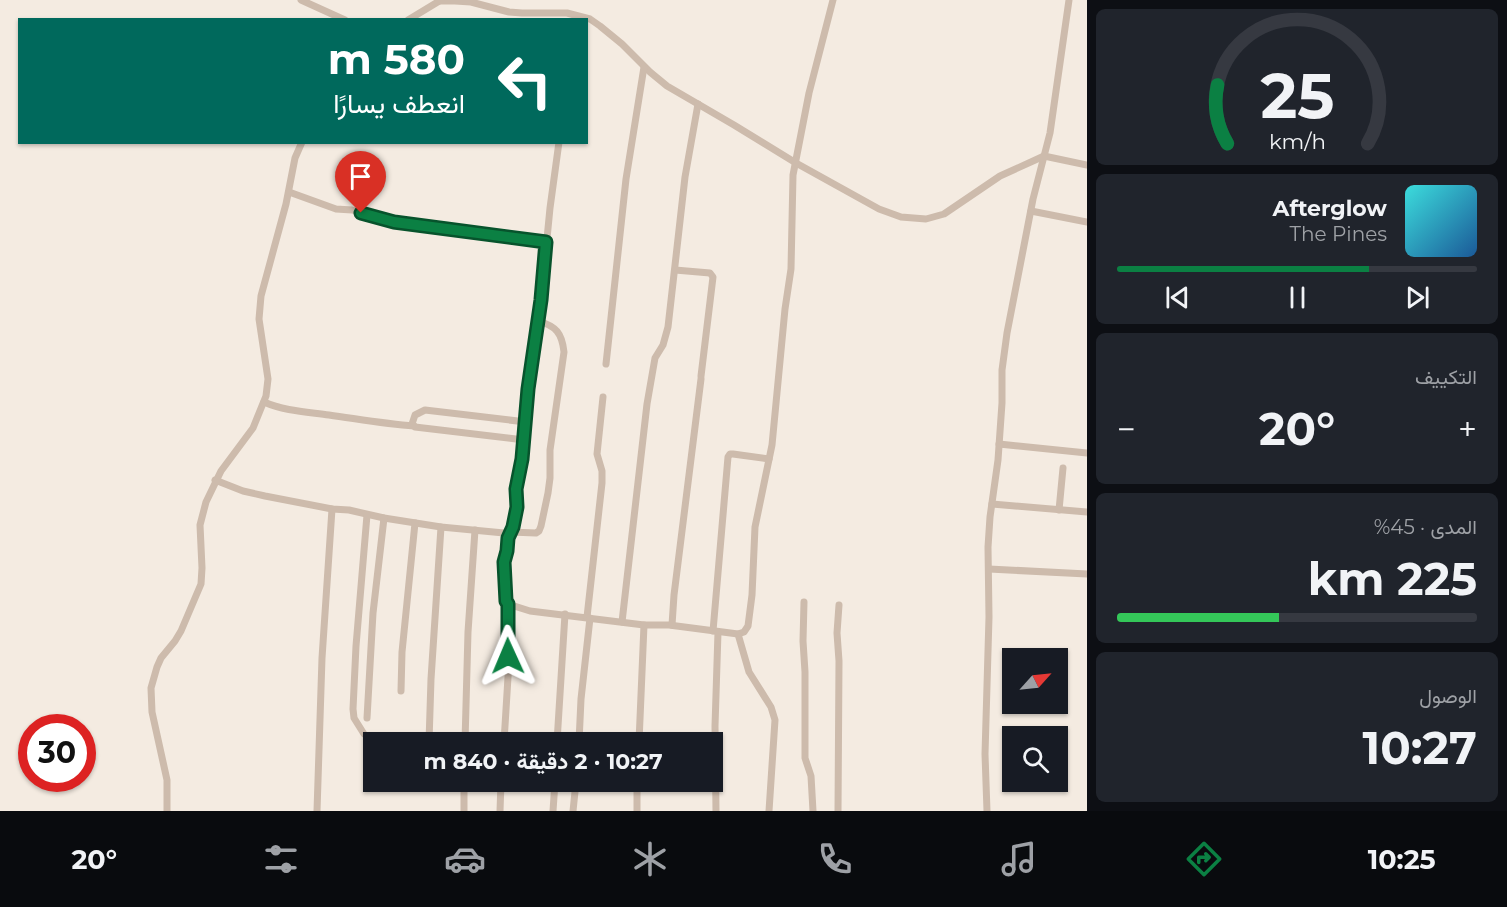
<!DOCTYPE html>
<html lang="ar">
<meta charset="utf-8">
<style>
:root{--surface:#171b24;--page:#20242c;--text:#f1f3f6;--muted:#9ea1a6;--line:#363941;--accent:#0b8043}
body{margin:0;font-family:Montserrat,Vazirmatn,sans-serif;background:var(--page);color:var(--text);direction:rtl;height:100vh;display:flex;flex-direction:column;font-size:22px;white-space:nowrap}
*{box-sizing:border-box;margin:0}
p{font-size:20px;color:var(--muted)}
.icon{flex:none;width:33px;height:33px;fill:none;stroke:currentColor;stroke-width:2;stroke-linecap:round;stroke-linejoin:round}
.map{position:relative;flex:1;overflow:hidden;direction:ltr}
.details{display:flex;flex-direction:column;gap:9px;padding:9px;background:#0d0f14;width:420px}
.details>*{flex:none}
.top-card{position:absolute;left:18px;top:18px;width:570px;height:126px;border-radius:0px;box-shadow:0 2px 4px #0004;direction:rtl;background:#00695c;color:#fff;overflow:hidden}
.needle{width:39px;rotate:63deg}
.buttons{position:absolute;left:1002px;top:648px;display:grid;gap:12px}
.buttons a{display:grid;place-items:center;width:66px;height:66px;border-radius:0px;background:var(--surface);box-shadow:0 2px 4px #0004;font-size:30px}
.speed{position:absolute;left:18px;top:714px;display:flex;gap:12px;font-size:30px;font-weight:700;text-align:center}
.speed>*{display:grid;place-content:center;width:78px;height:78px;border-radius:50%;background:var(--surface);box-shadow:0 2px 4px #0004;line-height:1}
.speed .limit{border:9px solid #d22;background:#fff;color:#111}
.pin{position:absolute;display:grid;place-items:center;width:51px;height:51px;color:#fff;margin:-62px -26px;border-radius:50% 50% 50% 0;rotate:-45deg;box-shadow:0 0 6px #0007}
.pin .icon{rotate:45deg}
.me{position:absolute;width:66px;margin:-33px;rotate:359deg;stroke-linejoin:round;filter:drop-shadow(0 0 4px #0008)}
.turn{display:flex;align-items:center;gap:21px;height:126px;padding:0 24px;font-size:27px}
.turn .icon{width:78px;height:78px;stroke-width:2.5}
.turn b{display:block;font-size:42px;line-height:51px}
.big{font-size:45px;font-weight:700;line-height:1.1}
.details .tile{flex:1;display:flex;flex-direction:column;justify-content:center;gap:9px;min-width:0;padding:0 21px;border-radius:9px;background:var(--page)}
.details .dial{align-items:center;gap:0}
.dial svg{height:156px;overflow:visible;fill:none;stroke:var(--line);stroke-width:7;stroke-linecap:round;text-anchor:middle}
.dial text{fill:var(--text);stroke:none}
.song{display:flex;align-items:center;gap:18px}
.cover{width:72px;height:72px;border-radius:9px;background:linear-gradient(135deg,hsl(180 70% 55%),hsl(210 70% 35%))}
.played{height:6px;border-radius:3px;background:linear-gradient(90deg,var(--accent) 70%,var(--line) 70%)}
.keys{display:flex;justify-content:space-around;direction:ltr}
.heat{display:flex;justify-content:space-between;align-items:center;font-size:33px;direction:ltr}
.charge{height:9px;border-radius:4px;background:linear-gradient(90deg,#34c759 45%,var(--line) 0)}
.trip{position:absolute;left:363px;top:732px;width:360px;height:60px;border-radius:0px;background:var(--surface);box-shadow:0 2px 4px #0004;font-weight:700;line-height:60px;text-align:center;direction:rtl}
.menu{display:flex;height:96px;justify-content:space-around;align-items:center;background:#090b0e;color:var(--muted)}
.menu .icon{width:42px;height:42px}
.menu .selected{color:var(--accent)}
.menu b{font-size:27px;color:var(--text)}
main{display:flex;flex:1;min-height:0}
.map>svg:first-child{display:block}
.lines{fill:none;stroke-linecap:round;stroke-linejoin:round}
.minor{stroke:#cdbbac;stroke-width:7}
.route-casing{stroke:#07532c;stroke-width:15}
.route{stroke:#0b8043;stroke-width:10}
</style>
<main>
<section class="details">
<div class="tile dial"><svg viewBox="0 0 100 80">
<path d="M14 69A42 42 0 1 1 86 69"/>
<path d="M14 69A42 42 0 0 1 9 39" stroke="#0b8043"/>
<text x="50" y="56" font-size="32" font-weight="700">25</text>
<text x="50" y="72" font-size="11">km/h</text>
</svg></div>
<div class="tile">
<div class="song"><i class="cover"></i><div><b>Afterglow</b><p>The Pines</p></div></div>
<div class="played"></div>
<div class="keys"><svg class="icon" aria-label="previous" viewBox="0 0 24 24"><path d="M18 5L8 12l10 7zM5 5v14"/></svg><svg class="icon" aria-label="pause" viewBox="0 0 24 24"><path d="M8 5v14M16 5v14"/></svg><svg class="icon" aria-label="next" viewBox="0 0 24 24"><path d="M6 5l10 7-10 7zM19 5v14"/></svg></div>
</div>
<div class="tile"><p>التكييف</p>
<div class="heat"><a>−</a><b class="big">20°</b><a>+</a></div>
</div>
<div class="tile"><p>المدى · 45%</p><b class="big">225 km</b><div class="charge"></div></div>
<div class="tile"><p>الوصول</p><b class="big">10:27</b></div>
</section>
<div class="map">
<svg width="1087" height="811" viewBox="0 0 1087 811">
<rect width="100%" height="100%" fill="#f4ebe1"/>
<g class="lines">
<g class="minor">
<polyline points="301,0 345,20"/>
<polyline points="440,1 455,1 471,2 509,12 522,13 567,13 590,19 600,26 622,44 650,72 667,86 734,125 796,163 879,209 901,217 926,219 944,214 1000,176 1044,156 1087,165"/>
<polyline points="408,20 441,0"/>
<polyline points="289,192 336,209 352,210 395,222 546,242"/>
<polyline points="1031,211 1087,222"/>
<polyline points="675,270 710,273 713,277 701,376"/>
<path d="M538,321C556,326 562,333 564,352L550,450V478L548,493L541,526L539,531L536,533L510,532L508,538L507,551L504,562L506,601L508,604L530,611L644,625H669L738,634L744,632L748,626L752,595L755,527L772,445L785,309L791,269L793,175L809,93L833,0"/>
<polyline points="606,364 626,179 644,67"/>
<path d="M264,402C284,411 308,412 329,415C358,419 385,424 414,426"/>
<polyline points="524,440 415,427 412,424 415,415 425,410 526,422"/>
<polyline points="999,444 1087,453"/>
<polyline points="215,480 243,491 265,496 332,509 349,510 384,518 441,527 504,533 510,532 517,507 516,489 522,459 528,389 541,300 550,208 559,142"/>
<polyline points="992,504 1087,512"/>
<polyline points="1059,510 1063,468"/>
<polyline points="989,569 1087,574"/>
<polyline points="804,602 803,641 805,672 805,758 811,776 813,811"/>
<polyline points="587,617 602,483 602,471 597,454 603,397"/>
<polyline points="622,622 647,404 655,358 663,345 668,327 685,177 698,104"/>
<polyline points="672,625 674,595 701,379"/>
<polyline points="713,631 728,457 730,454 733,454 769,459"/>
<polyline points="738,634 749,672 771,707 775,720 769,811"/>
<polyline points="401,691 402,652 415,523"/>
<polyline points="367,718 373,613 384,518"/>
<polyline points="364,734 354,718 353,709 356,646 367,515"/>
<polyline points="429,742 431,679 441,527"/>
<polyline points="465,742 468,632 475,530"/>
<polyline points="504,742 509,661 507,646 508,604"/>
<polyline points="557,742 565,614"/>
<polyline points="579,742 581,699 590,618"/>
<polyline points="639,742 644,625"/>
<polyline points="167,811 167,780 152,712 151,688 157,667 161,658 175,641 181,631 201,584 202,568 200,525 206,502 221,471 253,428 266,396 268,379 259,319 261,296 286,204 295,158 302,142"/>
<polyline points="317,811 322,658 332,509"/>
<polyline points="464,811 464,782"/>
<polyline points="500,811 501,782"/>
<polyline points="553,811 555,782"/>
<polyline points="573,811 576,782"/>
<polyline points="637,811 637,782"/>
<polyline points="716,811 715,726 718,632"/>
<polyline points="838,811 839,661 837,633 839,605"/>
<polyline points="987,811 985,754 989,617 988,547 990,517 998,460 1002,403 1002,370 1007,333 1033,199 1050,133 1069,0"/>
</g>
</g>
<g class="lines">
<defs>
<polyline id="route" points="361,213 394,222 546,242 541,300 528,389 522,459 516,489 517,507 513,527 508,538 507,551 504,562 506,601 508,604 508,656"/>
</defs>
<use href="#route" class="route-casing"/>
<use href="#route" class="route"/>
</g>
</svg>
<div class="buttons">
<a><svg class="needle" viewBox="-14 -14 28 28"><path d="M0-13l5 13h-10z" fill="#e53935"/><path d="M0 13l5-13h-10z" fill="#9ea1a6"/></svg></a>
<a><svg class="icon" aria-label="search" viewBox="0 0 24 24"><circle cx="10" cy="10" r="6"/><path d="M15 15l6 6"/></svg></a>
</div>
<div class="speed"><div class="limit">30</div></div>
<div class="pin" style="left:361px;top:213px;background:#d93025"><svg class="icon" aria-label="arrive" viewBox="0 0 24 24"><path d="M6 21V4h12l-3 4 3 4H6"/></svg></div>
<svg class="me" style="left:508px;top:656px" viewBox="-20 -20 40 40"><path d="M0-17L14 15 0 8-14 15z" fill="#0b8043" stroke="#fff" stroke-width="4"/></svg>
<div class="trip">10:27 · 2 دقيقة · 840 m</div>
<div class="top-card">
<div class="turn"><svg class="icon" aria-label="left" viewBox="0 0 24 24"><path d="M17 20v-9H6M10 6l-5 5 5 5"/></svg><div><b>580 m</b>انعطف يسارًا</div></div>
</div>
</div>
</main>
<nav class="menu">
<b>10:25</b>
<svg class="icon selected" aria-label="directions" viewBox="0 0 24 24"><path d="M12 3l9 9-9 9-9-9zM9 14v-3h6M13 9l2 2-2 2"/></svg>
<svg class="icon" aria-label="music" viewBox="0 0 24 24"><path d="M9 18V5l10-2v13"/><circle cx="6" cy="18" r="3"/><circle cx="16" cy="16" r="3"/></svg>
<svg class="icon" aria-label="phone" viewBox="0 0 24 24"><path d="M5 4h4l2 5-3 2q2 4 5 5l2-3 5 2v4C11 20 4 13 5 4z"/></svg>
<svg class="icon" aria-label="climate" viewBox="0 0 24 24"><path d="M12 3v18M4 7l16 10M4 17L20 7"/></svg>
<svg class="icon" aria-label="car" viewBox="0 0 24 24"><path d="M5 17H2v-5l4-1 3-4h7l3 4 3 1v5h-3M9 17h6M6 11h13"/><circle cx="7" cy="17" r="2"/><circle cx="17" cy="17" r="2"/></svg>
<svg class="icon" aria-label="filters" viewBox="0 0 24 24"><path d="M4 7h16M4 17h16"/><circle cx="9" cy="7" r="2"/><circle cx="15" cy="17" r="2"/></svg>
<b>20°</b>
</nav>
